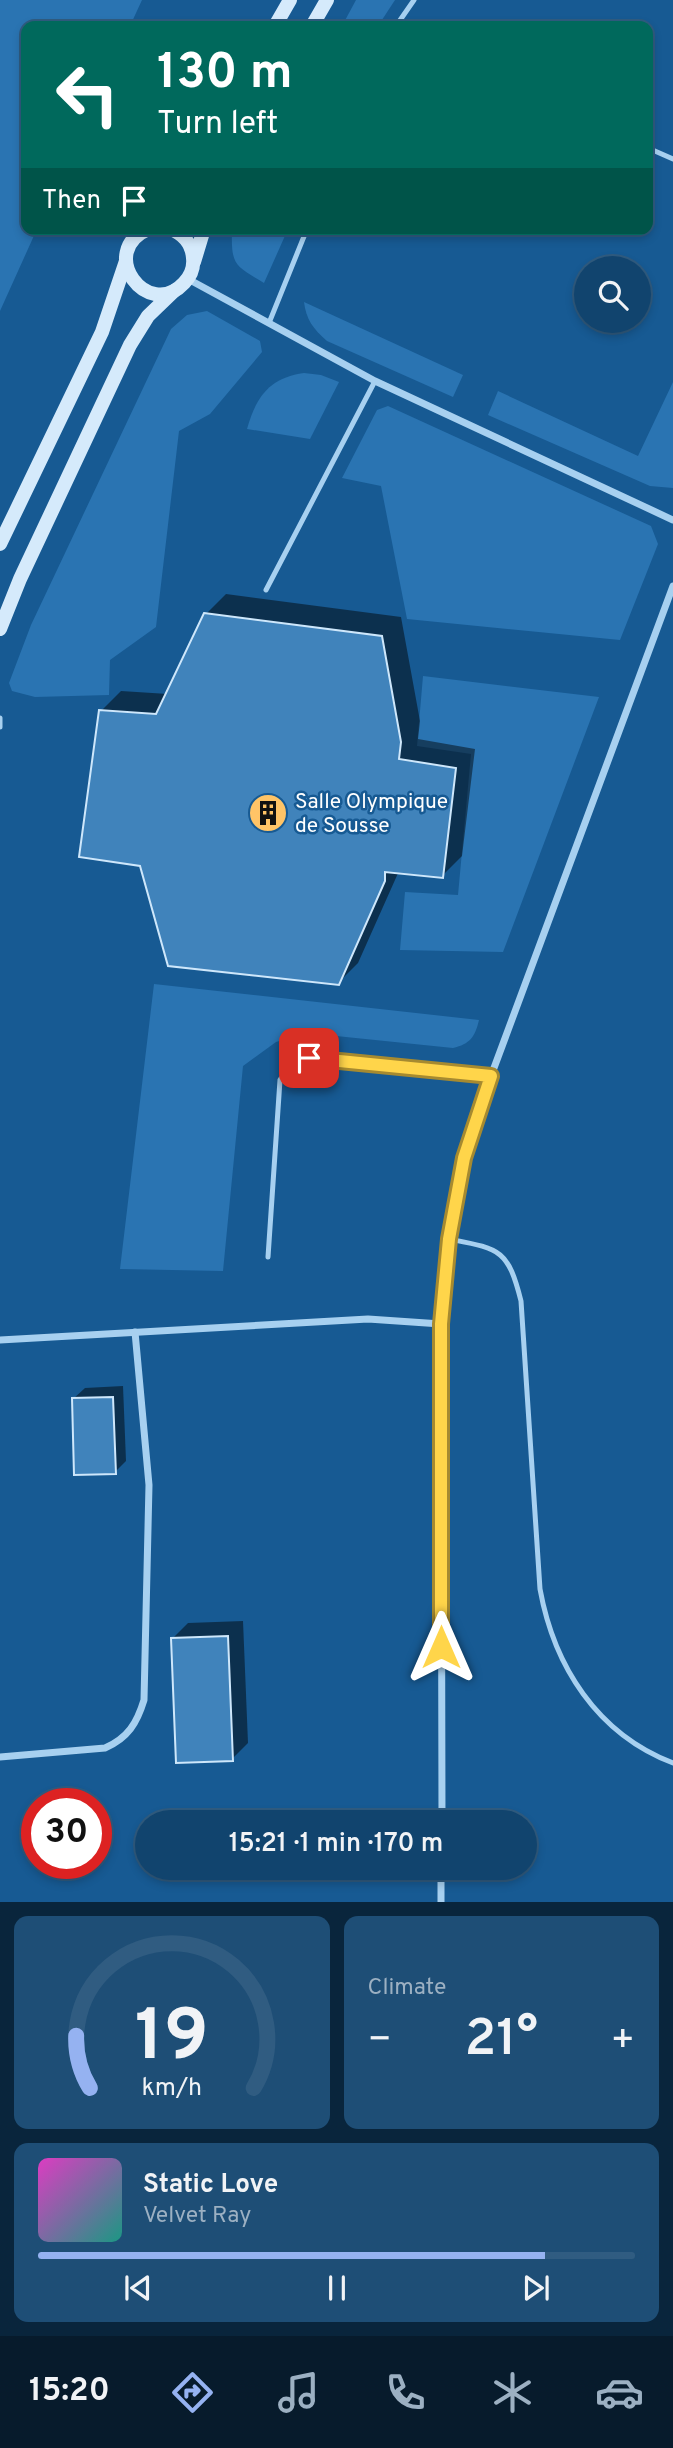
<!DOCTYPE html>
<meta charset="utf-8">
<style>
:root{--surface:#11446e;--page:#1e4e76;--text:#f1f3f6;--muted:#9cb0c2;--line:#305c81;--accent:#95b2f1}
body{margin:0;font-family:Overpass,sans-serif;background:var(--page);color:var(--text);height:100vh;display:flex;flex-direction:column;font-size:26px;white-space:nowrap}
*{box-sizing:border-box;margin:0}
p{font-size:23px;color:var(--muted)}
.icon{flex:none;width:38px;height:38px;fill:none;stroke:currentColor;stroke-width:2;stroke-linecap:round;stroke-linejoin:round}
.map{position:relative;height:1902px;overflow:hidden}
.details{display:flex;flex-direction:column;gap:14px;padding:14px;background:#09253c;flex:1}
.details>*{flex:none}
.hud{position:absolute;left:21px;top:21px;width:632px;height:214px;border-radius:14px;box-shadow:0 4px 10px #0003,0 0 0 2px var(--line);background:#00695c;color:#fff;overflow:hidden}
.controls{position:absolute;left:574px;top:256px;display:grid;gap:14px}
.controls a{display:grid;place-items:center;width:77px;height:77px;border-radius:50%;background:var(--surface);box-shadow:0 4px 10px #0003,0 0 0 2px var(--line);font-size:35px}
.speed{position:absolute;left:21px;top:1788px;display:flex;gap:14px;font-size:35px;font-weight:700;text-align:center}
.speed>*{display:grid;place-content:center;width:91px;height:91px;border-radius:50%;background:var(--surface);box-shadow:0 4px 10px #0003,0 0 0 2px var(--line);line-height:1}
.speed .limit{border:10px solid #d22;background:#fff;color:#111}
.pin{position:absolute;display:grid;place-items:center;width:60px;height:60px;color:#fff;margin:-30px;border-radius:14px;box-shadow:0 4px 10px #0006}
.me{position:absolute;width:77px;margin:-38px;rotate:0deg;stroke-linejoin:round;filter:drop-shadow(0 0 5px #0008)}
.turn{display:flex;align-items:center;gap:24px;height:147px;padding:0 21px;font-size:32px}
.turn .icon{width:91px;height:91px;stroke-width:2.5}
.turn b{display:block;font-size:49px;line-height:60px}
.then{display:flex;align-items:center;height:66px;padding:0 21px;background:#0003;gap:14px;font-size:26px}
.big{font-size:52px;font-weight:600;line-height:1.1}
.details .card{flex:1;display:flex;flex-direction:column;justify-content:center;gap:10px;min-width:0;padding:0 24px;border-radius:14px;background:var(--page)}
.details .dial{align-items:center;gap:0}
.dial svg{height:182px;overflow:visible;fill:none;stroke:var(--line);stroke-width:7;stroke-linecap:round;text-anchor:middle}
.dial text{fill:var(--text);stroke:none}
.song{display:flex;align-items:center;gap:21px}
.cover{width:84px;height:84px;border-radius:10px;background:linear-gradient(135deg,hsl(310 70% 55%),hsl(170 70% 35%))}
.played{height:7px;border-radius:4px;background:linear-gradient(90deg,var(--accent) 85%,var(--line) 85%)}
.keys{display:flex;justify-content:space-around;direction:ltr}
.heat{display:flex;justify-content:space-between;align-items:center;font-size:38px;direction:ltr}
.details .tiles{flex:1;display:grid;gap:14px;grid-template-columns:1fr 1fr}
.card:last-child{grid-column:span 2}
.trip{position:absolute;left:135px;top:1810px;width:402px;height:70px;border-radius:35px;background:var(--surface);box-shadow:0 4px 10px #0003,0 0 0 2px var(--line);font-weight:600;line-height:70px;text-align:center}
.dock{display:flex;height:112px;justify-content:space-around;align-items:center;background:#071b2c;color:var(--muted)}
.dock .icon{width:49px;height:49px}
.dock .current{color:var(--accent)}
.dock b{font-size:32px;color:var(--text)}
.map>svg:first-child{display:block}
.green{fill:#2a74b2}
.shadow{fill:#0007}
.building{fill:#4083bb;stroke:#cee7fb;stroke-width:2}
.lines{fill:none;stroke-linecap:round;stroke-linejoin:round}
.service{stroke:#a7d0f0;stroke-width:5}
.minor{stroke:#a7d0f0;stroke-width:7}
.secondary{stroke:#d5eafb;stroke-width:14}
.route-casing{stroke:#a68a30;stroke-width:18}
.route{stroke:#ffd54a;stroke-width:12}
.labels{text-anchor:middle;stroke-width:5;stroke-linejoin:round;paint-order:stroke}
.poi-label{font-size:21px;fill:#fff;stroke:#175a93;text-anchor:start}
</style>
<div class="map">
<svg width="673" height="1902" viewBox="0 0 673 1902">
<rect width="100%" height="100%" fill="#175a93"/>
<g class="green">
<polygon points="0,0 142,0 130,26 26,26 26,229 37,229 0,311"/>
<polygon points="356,0 395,0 378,26 342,26"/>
<path d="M232,229H288L264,283C234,265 231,265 232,229Z"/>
<path d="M304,302L463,375L453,397L327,341C313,329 306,319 304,302Z"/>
<polygon points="207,311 260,341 262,352 210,414 179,431 156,627 110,660 109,695 35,697 12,691 9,683 31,625 171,329 187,315"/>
<path d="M304,373L321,375L339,382L310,439L247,429C256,397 269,378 304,373Z"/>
<polygon points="673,382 673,488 650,486 488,415 498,391 638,456"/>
<polygon points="388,406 651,526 658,544 620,640 407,619 381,486 342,478 377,410"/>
<polygon points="423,676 599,697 503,952 400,950 405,892 458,895 471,754 417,746"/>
<path d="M154,984L479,1020C475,1037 470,1044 453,1048L307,1033L276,1042L243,1066L223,1271L120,1269Z"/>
</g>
<g class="shadow">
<polygon points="226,594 401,617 420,721 418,739 475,749 462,856 442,876 399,871 358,963 338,983 101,711 121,691 168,694 206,614"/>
<polygon points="123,1386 126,1461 115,1472 73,1399 85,1388"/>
<polygon points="243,1621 248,1743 232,1759 172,1639 188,1623"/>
</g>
<g class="building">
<polygon points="204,613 382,636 401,742 399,759 456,768 443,878 385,872 385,881 339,985 168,966 140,866 79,857 99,710 156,714"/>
<polygon points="113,1397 116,1474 74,1475 72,1398"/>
<polygon points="228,1636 233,1761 176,1763 171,1638"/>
</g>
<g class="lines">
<g class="service">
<polyline points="396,26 414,0"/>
<polyline points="648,148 673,159"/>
<polyline points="269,323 307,229"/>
<polyline points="266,590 375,381"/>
<polyline points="0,718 0,727"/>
<path d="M449,1239C500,1249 508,1249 521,1301L540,1589C554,1666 597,1734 673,1763"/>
<polyline points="268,1257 280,1080 290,1065 309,1058 491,1076"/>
</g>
<g class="minor">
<polyline points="188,279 375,381 673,520"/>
<polyline points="0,1340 368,1319 441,1324"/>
<path d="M0,1757L105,1748C128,1738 137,1723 144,1700L149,1485L135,1332"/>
<polyline points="442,1822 441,1324 449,1239 464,1158 491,1076 673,586"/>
<polyline points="441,1902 441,1867"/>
</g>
<g class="secondary">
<polyline points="275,26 290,0"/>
<polyline points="312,26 327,0"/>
<path d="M148,229C96,252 148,322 184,283C191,276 194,267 193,258C192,244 183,234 171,229"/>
<polyline points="194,262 204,229"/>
<polyline points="0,544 102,332 126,261"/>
<polyline points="0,629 20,579 130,345 148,316 174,291"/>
</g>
</g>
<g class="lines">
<defs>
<polyline id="route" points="309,1058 491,1076 464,1158 449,1239 441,1324 441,1647"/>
</defs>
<use href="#route" class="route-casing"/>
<use href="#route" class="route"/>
</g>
<defs>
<symbol id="building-disc" viewBox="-11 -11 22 22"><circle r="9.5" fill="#ffc467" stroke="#175a93"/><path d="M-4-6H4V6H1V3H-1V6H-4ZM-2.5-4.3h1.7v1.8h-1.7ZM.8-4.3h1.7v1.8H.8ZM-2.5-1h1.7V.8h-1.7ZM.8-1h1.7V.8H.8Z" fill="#111"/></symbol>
</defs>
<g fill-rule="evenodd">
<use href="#building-disc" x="246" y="791" width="44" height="44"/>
</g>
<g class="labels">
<g class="poi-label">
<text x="295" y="808">Salle Olympique<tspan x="295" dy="24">de Sousse</tspan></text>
</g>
</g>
</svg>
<div class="controls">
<a><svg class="icon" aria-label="search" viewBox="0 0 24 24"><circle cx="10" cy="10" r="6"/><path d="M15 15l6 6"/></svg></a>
</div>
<div class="speed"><div class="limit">30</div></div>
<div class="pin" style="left:309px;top:1058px;background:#d93025"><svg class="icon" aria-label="arrive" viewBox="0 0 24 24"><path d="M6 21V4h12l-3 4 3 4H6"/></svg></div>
<svg class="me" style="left:441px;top:1647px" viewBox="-20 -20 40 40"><path d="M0-17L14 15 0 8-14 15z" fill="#ffd54a" stroke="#fff" stroke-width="4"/></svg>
<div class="trip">15:21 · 1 min · 170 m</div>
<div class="hud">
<div class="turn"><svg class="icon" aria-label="left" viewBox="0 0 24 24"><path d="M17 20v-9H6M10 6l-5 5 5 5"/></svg><div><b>130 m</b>Turn left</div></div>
<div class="then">Then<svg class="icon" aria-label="arrive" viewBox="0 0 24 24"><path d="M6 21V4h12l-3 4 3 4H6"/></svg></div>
</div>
</div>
<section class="details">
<div class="tiles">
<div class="card dial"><svg viewBox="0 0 100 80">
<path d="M14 69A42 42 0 1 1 86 69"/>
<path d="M14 69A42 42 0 0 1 8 46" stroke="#95b2f1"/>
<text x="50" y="56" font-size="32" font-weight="700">19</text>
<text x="50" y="72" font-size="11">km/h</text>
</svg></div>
<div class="card"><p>Climate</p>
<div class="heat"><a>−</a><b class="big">21°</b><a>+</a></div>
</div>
<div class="card">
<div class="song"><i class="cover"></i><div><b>Static Love</b><p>Velvet Ray</p></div></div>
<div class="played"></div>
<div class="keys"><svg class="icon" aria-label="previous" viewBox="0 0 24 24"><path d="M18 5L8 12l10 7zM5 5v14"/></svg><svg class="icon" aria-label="pause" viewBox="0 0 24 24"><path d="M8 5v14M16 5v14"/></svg><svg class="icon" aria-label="next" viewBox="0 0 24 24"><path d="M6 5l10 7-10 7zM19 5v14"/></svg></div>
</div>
</div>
</section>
<nav class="dock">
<b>15:20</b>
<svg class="icon current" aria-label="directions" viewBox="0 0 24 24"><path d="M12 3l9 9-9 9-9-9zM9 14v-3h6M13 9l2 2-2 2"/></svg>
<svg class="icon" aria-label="music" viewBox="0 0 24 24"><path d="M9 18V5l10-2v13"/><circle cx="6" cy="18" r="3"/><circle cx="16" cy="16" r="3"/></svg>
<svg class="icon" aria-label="phone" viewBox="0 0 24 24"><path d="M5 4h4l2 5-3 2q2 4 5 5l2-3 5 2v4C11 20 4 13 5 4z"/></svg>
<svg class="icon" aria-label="climate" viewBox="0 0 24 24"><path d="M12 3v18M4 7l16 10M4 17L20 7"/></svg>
<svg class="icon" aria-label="car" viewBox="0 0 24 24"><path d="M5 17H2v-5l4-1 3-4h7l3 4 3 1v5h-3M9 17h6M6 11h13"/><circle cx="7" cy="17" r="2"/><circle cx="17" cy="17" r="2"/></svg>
</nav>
